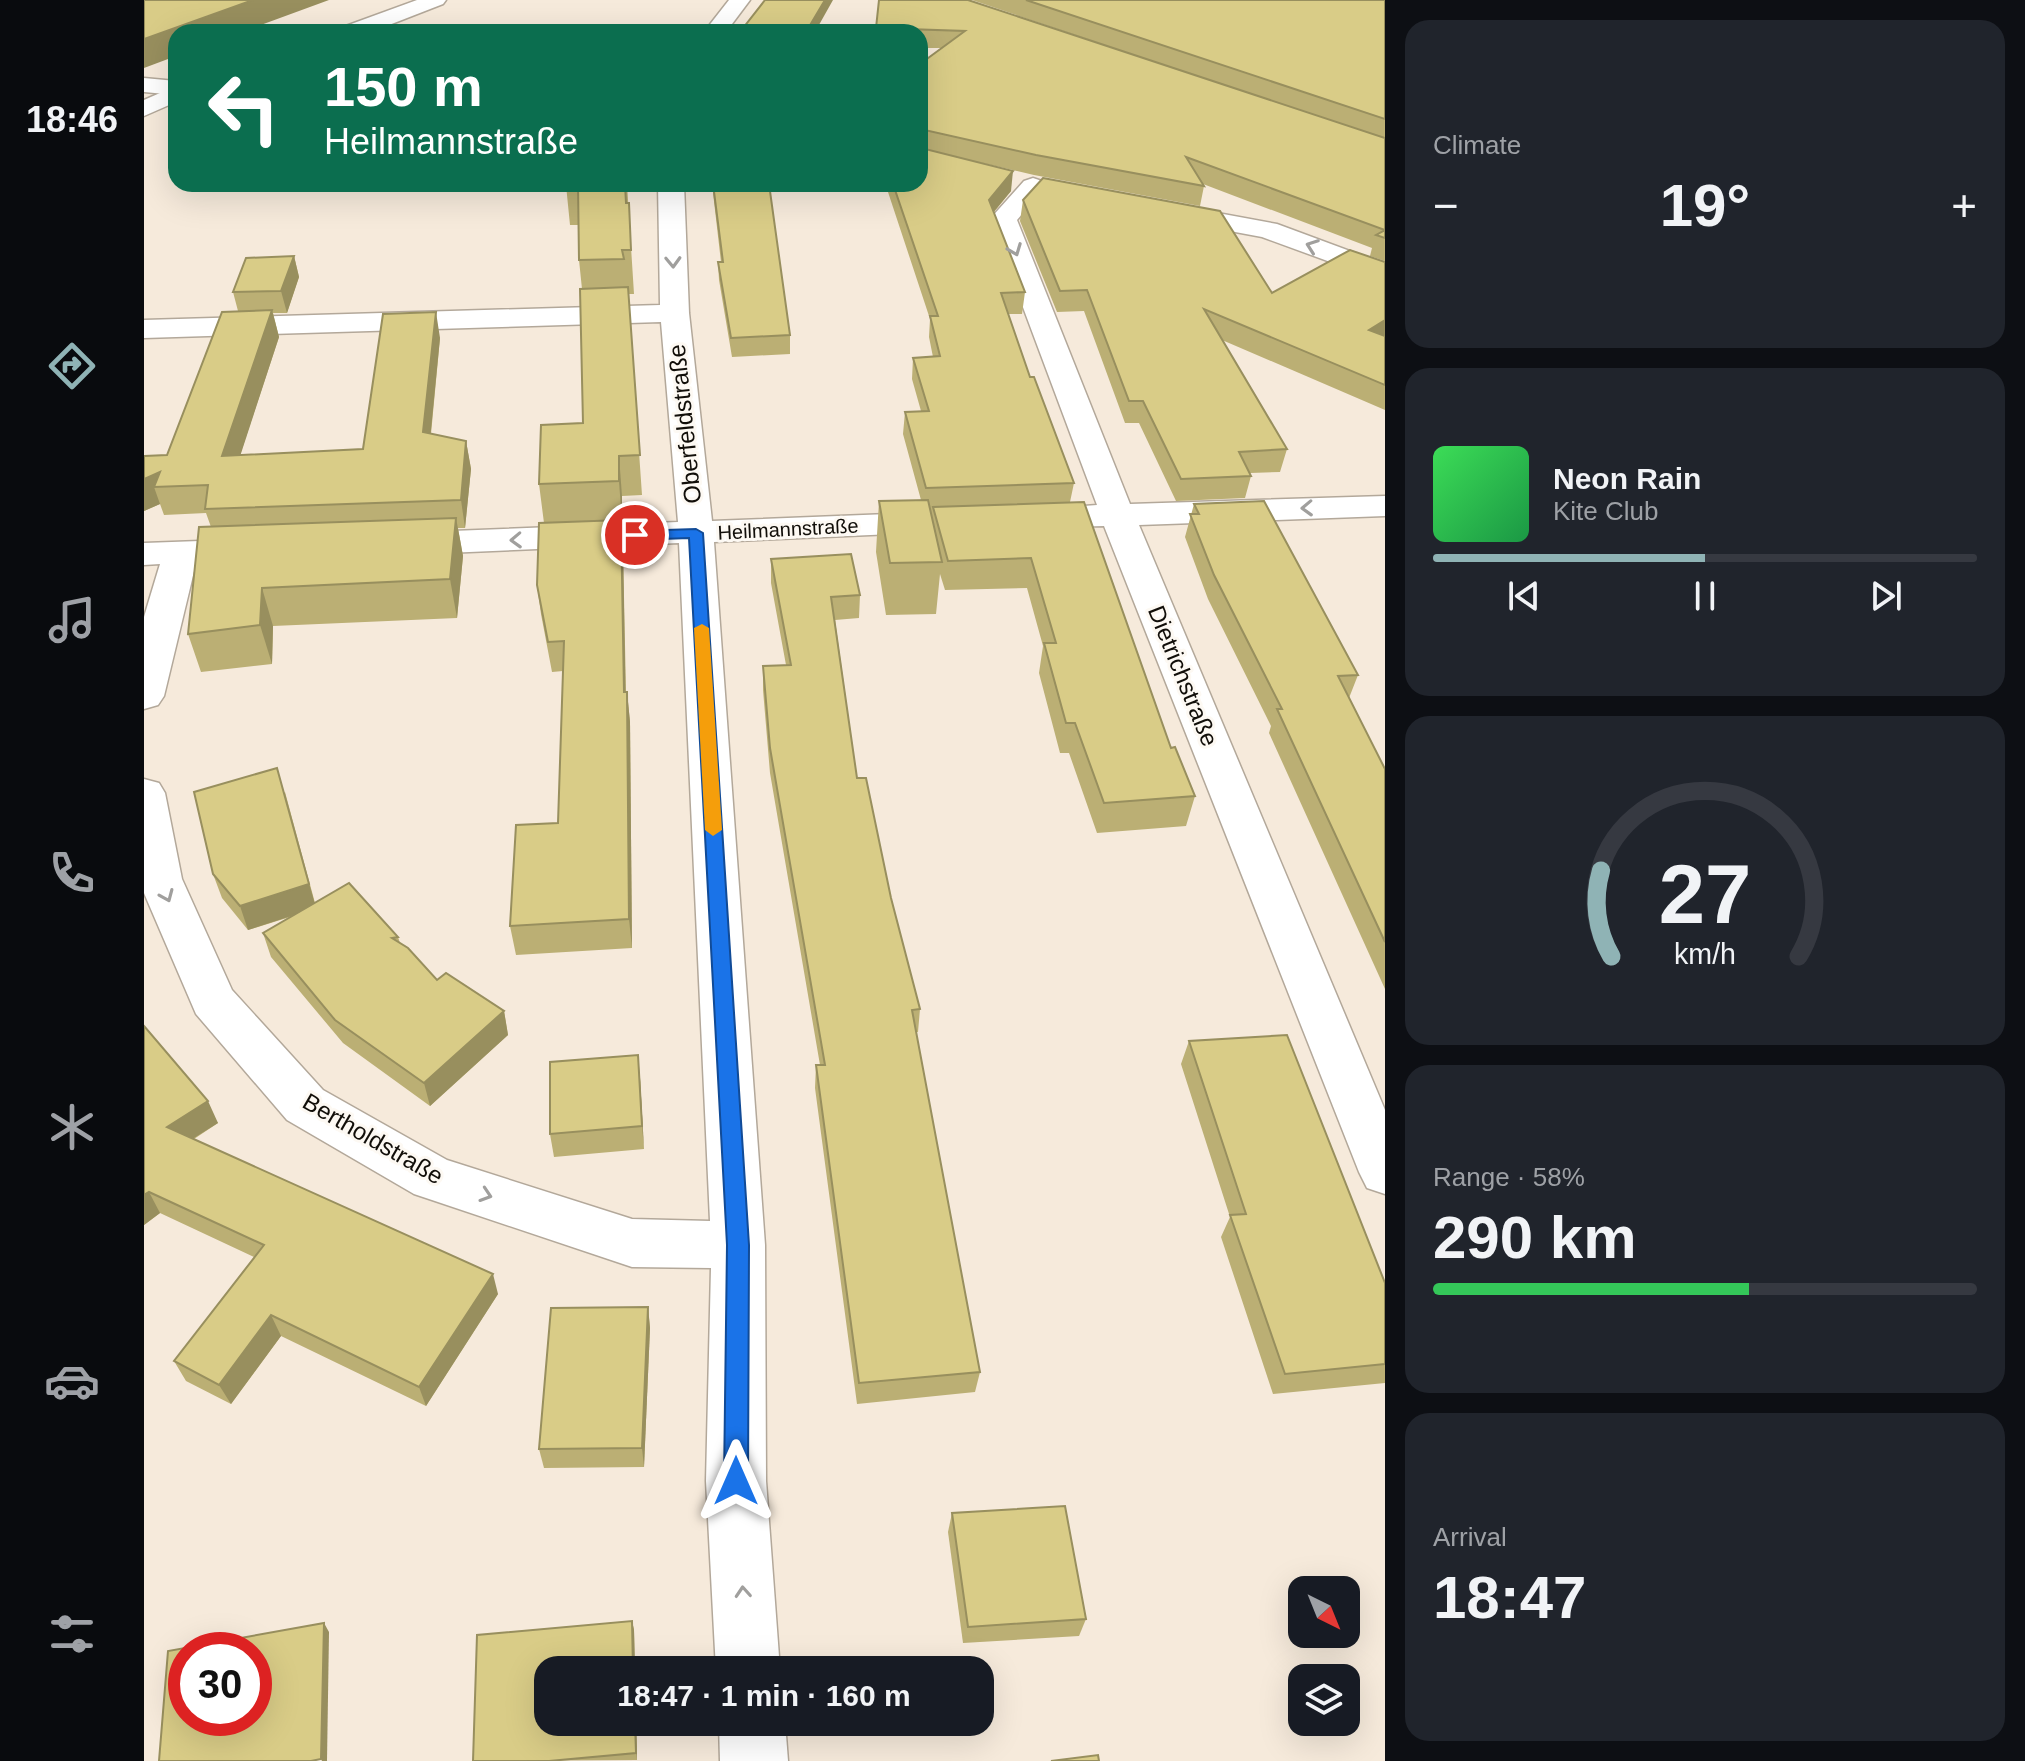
<!DOCTYPE html>
<meta charset="utf-8">
<style>
:root{--surface:#171b24;--page:#20242c;--text:#f1f3f6;--muted:#9ea1a6;--line:#363941;--accent:#8fb3b5}
body{margin:0;font-family:Arial,sans-serif;background:var(--page);color:var(--text);height:100vh;display:flex;flex-direction:column;font-size:30px;white-space:nowrap}
*{box-sizing:border-box;margin:0}
p{font-size:26px;color:var(--muted)}
.icon{flex:none;width:44px;height:44px;fill:none;stroke:currentColor;stroke-width:2;stroke-linecap:round;stroke-linejoin:round}
.map{position:relative;flex:1;overflow:hidden}
.panel{display:flex;flex-direction:column;gap:20px;padding:20px;background:#0d0f14;width:640px}
.panel>*{flex:none}
.hud{position:absolute;left:24px;top:24px;width:760px;height:168px;border-radius:24px;box-shadow:0 8px 32px #0002;background:#0b6e4f;color:#fff;overflow:hidden}
.needle{width:52px;rotate:137deg}
.buttons{position:absolute;left:1144px;top:1576px;display:grid;gap:16px}
.buttons a{display:grid;place-items:center;width:72px;height:72px;border-radius:16px;background:var(--surface);box-shadow:0 8px 32px #0002;font-size:40px}
.speed{position:absolute;left:24px;top:1632px;display:flex;gap:16px;font-size:40px;font-weight:700;text-align:center}
.speed>*{display:grid;place-content:center;width:104px;height:104px;border-radius:50%;background:var(--surface);box-shadow:0 8px 32px #0002;line-height:1}
.speed .limit{border:12px solid #d22;background:#fff;color:#111}
.pin{position:absolute;display:grid;place-items:center;width:68px;height:68px;color:#fff;margin:-34px;border:4px solid #fff;border-radius:50%;box-shadow:0 2px 8px #0007}
.me{position:absolute;width:88px;margin:-44px;rotate:0deg;stroke-linejoin:round;filter:drop-shadow(0 0 6px #0008)}
.turn{display:flex;align-items:center;gap:28px;height:168px;padding:0 24px;font-size:36px}
.turn .icon{width:104px;height:104px;stroke-width:2.5}
.turn b{display:block;font-size:56px;line-height:68px}
.big{font-size:60px;font-weight:600;line-height:1.1}
.panel .card{flex:1;display:flex;flex-direction:column;justify-content:center;gap:12px;min-width:0;padding:0 28px;border-radius:24px;background:var(--page)}
.panel .dial{align-items:center;gap:0}
.dial svg{height:208px;overflow:visible;fill:none;stroke:var(--line);stroke-width:7;stroke-linecap:round;text-anchor:middle}
.dial text{fill:var(--text);stroke:none}
.song{display:flex;align-items:center;gap:24px}
.cover{width:96px;height:96px;border-radius:12px;background:linear-gradient(135deg,hsl(130 70% 55%),hsl(140 70% 35%))}
.played{height:8px;border-radius:4px;background:linear-gradient(90deg,var(--accent) 50%,var(--line) 50%)}
.keys{display:flex;justify-content:space-around;direction:ltr}
.heat{display:flex;justify-content:space-between;align-items:center;font-size:44px;direction:ltr}
.charge{height:12px;border-radius:6px;background:linear-gradient(90deg,#34c759 58%,var(--line) 0)}
.trip{position:absolute;left:390px;top:1656px;width:460px;height:80px;border-radius:24px;background:var(--surface);box-shadow:0 8px 32px #0002;font-weight:600;line-height:80px;text-align:center}
main{display:flex;flex:1;min-height:0}
.tabs{display:flex;flex-direction:column;width:144px;justify-content:space-around;align-items:center;background:#090b0e;color:var(--muted)}
.tabs .icon{width:56px;height:56px}
.tabs .current{color:var(--accent)}
.tabs b{font-size:36px;color:var(--text)}
.map>svg:first-child{display:block}
.lines{fill:none;stroke-linecap:round;stroke-linejoin:round}
.minor-casing{stroke:#b3a89a;stroke-width:3}
.tertiary-casing{stroke:#b3a89a;stroke-width:3}
.minor{fill:#fff;fill-rule:evenodd}
.tertiary{fill:#fff;fill-rule:evenodd}
.wall{fill:#bbaf74}
.shaded-wall{fill:#988f5e}
.building{fill:#d9cc87;stroke:#988f5e;stroke-width:2;fill-rule:evenodd}
.oneway{stroke:#a09f9d}
.route{fill:#1a73e8;stroke:#114b97;stroke-width:2}
.slow{fill:#f59e0b}
.labels{text-anchor:middle;stroke-width:6;stroke-linejoin:round;paint-order:stroke}
.far-street-label{font-size:20px;fill:#110e09;stroke:#fdf9f3}
.street-label{font-size:24px;fill:#110e09;stroke:#fdf9f3}
</style>
<main>
<nav class="tabs">
<b>18:46</b>
<svg class="icon current" aria-label="directions" viewBox="0 0 24 24"><path d="M12 3l9 9-9 9-9-9zM9 14v-3h6M13 9l2 2-2 2"/></svg>
<svg class="icon" aria-label="music" viewBox="0 0 24 24"><path d="M9 18V5l10-2v13"/><circle cx="6" cy="18" r="3"/><circle cx="16" cy="16" r="3"/></svg>
<svg class="icon" aria-label="phone" viewBox="0 0 24 24"><path d="M5 4h4l2 5-3 2q2 4 5 5l2-3 5 2v4C11 20 4 13 5 4z"/></svg>
<svg class="icon" aria-label="climate" viewBox="0 0 24 24"><path d="M12 3v18M4 7l16 10M4 17L20 7"/></svg>
<svg class="icon" aria-label="car" viewBox="0 0 24 24"><path d="M5 17H2v-5l4-1 3-4h7l3 4 3 1v5h-3M9 17h6M6 11h13"/><circle cx="7" cy="17" r="2"/><circle cx="17" cy="17" r="2"/></svg>
<svg class="icon" aria-label="filters" viewBox="0 0 24 24"><path d="M4 7h16M4 17h16"/><circle cx="9" cy="7" r="2"/><circle cx="15" cy="17" r="2"/></svg>
</nav>
<div class="map">
<svg width="1241" height="1761" viewBox="0 0 1241 1761">
<rect width="100%" height="100%" fill="#f6eadb"/>
<g class="lines">
<defs>
<g id="minor">
<polygon points="585,0 606,0 582,32 560,32"/>
<polygon points="0,78 32,81 32,95 0,92"/>
<polygon points="889,178 898,181 902,186 873,220 986,504 1241,496 1241,516 995,525 1241,1110 1241,1194 1223,1188 1215,1172 960,526 884,528 872,525 867,518 872,511 953,505 846,219 880,181"/>
<polygon points="514,184 540,184 545,313 568,521 795,512 807,515 812,522 807,529 795,532 570,542 621,1245 622,1481 636,1670 572,1670 562,1481 567,1268 488,1267 288,1200 270,1194 143,1120 52,1014 0,893 0,779 15,783 21,793 38,879 88,990 179,1090 303,1160 488,1219 566,1221 535,543 256,555 244,551 238,544 244,537 256,533 534,522 517,322 0,338 0,320 516,305"/>
<polygon points="1025,204 1133,224 1241,264 1241,282 1118,237 1016,218 1012,212 1016,206"/>
<polygon points="111,539 123,543 129,550 123,557 52,563 20,696 14,705 0,709 0,617 16,564 0,565 0,543"/>
<polygon points="575,1722 641,1722 644,1761 576,1761"/>
</g>
<g id="tertiary">
<polygon points="273,0 302,0 299,4 227,32 196,32 199,27"/>
<polygon points="32,86 32,102 0,116 0,100"/>
</g>
</defs>
<use href="#minor" class="minor-casing"/>
<use href="#tertiary" class="tertiary-casing"/>
<use href="#minor" class="minor"/>
<use href="#tertiary" class="tertiary"/>
</g>
<g class="wall">
<polygon points="735,0 1035,70 828,0 1241,0 1241,261 1226,256 1228,248 1059,184 1060,186 1056,206 890,175 834,162 867,191 850,212 881,292 878,314 864,314 886,377 930,483 926,502 1027,748 1051,796 1042,826 953,833 925,753 916,753 895,673 899,646 883,588 801,590 796,574 792,614 742,615 732,552 735,501 777,500 759,434 761,412 777,411 768,379 769,358 789,357 785,337 786,319 743,189 721,184 776,184 776,64 797,48 776,48 776,32 732,32"/>
<polygon points="372,184 483,184 490,294 484,294 498,495 478,496 478,522 477,522 479,549 482,692 483,692 486,722 488,948 372,955 366,926 414,823 419,671 408,672 397,614 393,585 400,523 395,484 439,423 438,289 435,260 435,225 426,225 422,185 372,186"/>
<polygon points="568,184 625,184 646,335 646,354 588,357 575,280 574,262 577,262"/>
<polygon points="879,200 1128,293 1241,262 1241,410 1078,340 1143,449 1136,472 1106,473 1107,476 1101,498 1032,501 995,423 981,423 940,311 913,312 876,221"/>
<polygon points="150,256 155,277 143,313 129,313 135,337 96,455 219,449 296,338 287,434 322,441 327,469 321,528 314,528 319,556 313,618 129,626 128,664 57,672 44,634 67,527 62,513 20,515 16,504 0,511 23,455 94,311 89,292"/>
<polygon points="1050,504 1214,675 1205,698 1241,769 1241,989 1125,733 1127,726 1064,599 1041,537"/>
<polygon points="627,559 716,595 715,618 691,620 713,778 776,1009 774,1032 772,1032 836,1372 831,1392 713,1404 671,1088 672,1065 676,1065 626,773 619,690 619,666 642,665 627,583"/>
<polygon points="141,792 171,903 254,937 256,943 293,980 360,1011 364,1035 286,1106 199,1043 127,957 119,933 149,916 104,930 78,898 69,874"/>
<polygon points="0,1026 74,1123 50,1139 354,1294 282,1406 137,1336 87,1404 42,1381 30,1361 110,1257 16,1213 0,1225"/>
<polygon points="1045,1041 1241,1283 1241,1383 1129,1394 1077,1237 1086,1217 1037,1064"/>
<polygon points="496,1078 500,1149 410,1157 406,1134"/>
<polygon points="504,1307 506,1328 500,1467 400,1468 395,1449"/>
<polygon points="808,1513 942,1619 935,1636 819,1643 804,1532"/>
<polygon points="488,1621 490,1630 491,1670 404,1670 404,1722 492,1722 493,1760 329,1761 333,1635"/>
</g>
<g class="shaded-wall">
<polygon points="109,0 185,0 98,32 32,32 32,56 0,68 0,39"/>
<polygon points="681,0 689,0 671,32 662,32"/>
<polygon points="869,171 867,191 843,220 845,200"/>
<polygon points="150,256 155,277 143,313 137,291"/>
<polygon points="128,310 135,337 87,484 78,456"/>
<polygon points="292,312 296,338 284,460 279,432"/>
<polygon points="1241,320 1241,337 1225,330"/>
<polygon points="322,441 327,469 321,528 317,500"/>
<polygon points="475,456 478,496 478,522 475,481"/>
<polygon points="16,472 10,487 16,504 0,511 0,479"/>
<polygon points="312,518 319,556 313,618 306,579"/>
<polygon points="477,520 479,549 482,722 480,692"/>
<polygon points="118,588 129,626 128,664 116,625"/>
<polygon points="483,692 486,722 488,948 485,919"/>
<polygon points="133,768 172,908 104,930 96,906"/>
<polygon points="360,1011 364,1035 286,1106 280,1083"/>
<polygon points="494,1055 496,1078 500,1149 498,1126"/>
<polygon points="64,1101 74,1123 34,1148 23,1127"/>
<polygon points="5,1192 16,1213 0,1225 0,1195"/>
<polygon points="349,1274 354,1294 282,1406 275,1387"/>
<polygon points="504,1307 506,1328 500,1467 498,1448"/>
<polygon points="127,1315 137,1336 87,1404 75,1385"/>
<polygon points="488,1621 490,1630 491,1670 489,1670"/>
<polygon points="180,1623 185,1632 183,1761 178,1761 177,1759"/>
<polygon points="491,1722 492,1722 493,1760 492,1753"/>
</g>
<g class="building">
<polygon points="0,0 109,0 0,39"/>
<polygon points="621,0 681,0 662,32 596,32"/>
<polygon points="735,0 824,0 1241,138 1241,238 1232,235 1241,230 1042,157 1060,186 892,155 776,129 776,64 821,31 732,28"/>
<polygon points="882,0 1241,0 1241,119"/>
<polygon points="776,137 777,148 869,171 845,200 881,292 857,293 886,377 890,377 930,483 782,488 761,412 785,411 769,358 796,356 786,316 794,316 749,184 776,184"/>
<polygon points="899,178 1076,211 1128,293 1206,250 1241,262 1241,320 1225,330 1241,336 1241,385 1060,309 1143,449 1095,452 1107,476 1037,479 999,401 985,401 943,290 916,291 879,200"/>
<polygon points="434,184 481,184 482,203 485,203 487,250 478,250 480,259 435,260"/>
<polygon points="569,184 625,184 646,335 587,338 574,262 579,262"/>
<polygon points="150,256 137,291 89,292 102,258"/>
<polygon points="484,287 496,455 475,456 475,481 395,484 397,425 439,423 436,289"/>
<polygon points="128,310 78,456 219,449 239,314 292,312 279,432 322,441 317,500 61,509 64,485 10,487 16,472 0,479 0,456 23,455 78,312"/>
<polygon points="784,500 798,562 746,563 735,501"/>
<polygon points="1120,501 1214,675 1194,676 1241,769 1241,942 1133,709 1138,709 1070,575 1046,514 1055,514 1050,504"/>
<polygon points="940,502 1027,748 1031,747 1051,796 960,803 931,723 922,723 900,643 912,643 887,558 804,561 789,507"/>
<polygon points="312,518 306,579 118,588 116,625 44,634 55,527"/>
<polygon points="477,520 480,692 483,692 485,919 366,926 372,825 414,823 420,641 404,642 393,585 395,523"/>
<polygon points="707,554 716,595 687,597 713,778 722,778 747,898 776,1009 768,1010 836,1372 715,1383 672,1065 681,1065 626,748 619,666 647,665 627,559"/>
<polygon points="133,768 165,884 96,906 69,874 50,792"/>
<polygon points="205,883 254,937 248,938 264,948 293,980 302,973 360,1011 280,1083 191,1020 119,933"/>
<polygon points="0,1026 64,1101 23,1127 349,1274 275,1387 127,1315 75,1385 30,1361 120,1245 5,1192 0,1195"/>
<polygon points="1143,1035 1241,1283 1241,1364 1141,1374 1086,1215 1102,1214 1045,1041"/>
<polygon points="494,1055 498,1126 406,1134 406,1062"/>
<polygon points="504,1307 498,1448 395,1449 407,1308"/>
<polygon points="921,1506 942,1619 824,1627 808,1513"/>
<polygon points="488,1621 489,1670 404,1670 404,1722 491,1722 492,1753 405,1761 329,1761 333,1635"/>
<path d="M180,1623L177,1759L167,1761H15L24,1651ZM42,1650H110V1718H42Z"/>
<polygon points="954,1755 955,1761 907,1761"/>
</g>
<defs><path id="oneway-chevron" d="M-2-3.5L2.5 0L-2 3.5" fill="none" stroke-width="1.6" stroke-linecap="round" stroke-linejoin="round" transform="scale(2)"/></defs>
<g class="oneway">
<use href="#oneway-chevron" transform="translate(1168 246) rotate(-160)"/>
<use href="#oneway-chevron" transform="translate(871 250) rotate(69)"/>
<use href="#oneway-chevron" transform="translate(529 262) rotate(88)"/>
<use href="#oneway-chevron" transform="translate(1163 508) rotate(178)"/>
<use href="#oneway-chevron" transform="translate(372 540) rotate(178)"/>
<use href="#oneway-chevron" transform="translate(23 896) rotate(67)"/>
<use href="#oneway-chevron" transform="translate(342 1195) rotate(18)"/>
<use href="#oneway-chevron" transform="translate(599 1592) rotate(-94)"/>
</g>
<polygon class="route" points="552,529 559,533 605,1245 604,1481 601,1489 592,1493 583,1489 580,1481 583,1245 545,538 491,540 484,535 491,531"/>
<polygon class="slow" points="558,624 565,628 578,830 569,836 561,830 550,628"/>
<g class="labels">
<g class="far-street-label">
<text transform="translate(644 529) rotate(-3)" y="7">Heilmannstraße</text>
</g>
<g class="street-label">
<text transform="translate(541 424) rotate(-96)" y="8">Oberfeldstraße</text>
<text transform="translate(1039 676) rotate(68)" y="8">Dietrichstraße</text>
<text transform="translate(229 1139) rotate(30)" y="8">Bertholdstraße</text>
</g>
</g>
</svg>
<div class="buttons">
<a><svg class="needle" viewBox="-14 -14 28 28"><path d="M0-13l5 13h-10z" fill="#e53935"/><path d="M0 13l5-13h-10z" fill="#9ea1a6"/></svg></a>
<a><svg class="icon" aria-label="layers" viewBox="0 0 24 24"><path d="M12 4l9 5-9 5-9-5zM3 14l9 5 9-5"/></svg></a>
</div>
<div class="speed"><div class="limit">30</div></div>
<div class="pin" style="left:491px;top:535px;background:#d93025"><svg class="icon" aria-label="arrive" viewBox="0 0 24 24"><path d="M6 21V4h12l-3 4 3 4H6"/></svg></div>
<svg class="me" style="left:592px;top:1481px" viewBox="-20 -20 40 40"><path d="M0-17L14 15 0 8-14 15z" fill="#1a73e8" stroke="#fff" stroke-width="4"/></svg>
<div class="trip">18:47 · 1 min · 160 m</div>
<div class="hud">
<div class="turn"><svg class="icon" aria-label="left" viewBox="0 0 24 24"><path d="M17 20v-9H6M10 6l-5 5 5 5"/></svg><div><b>150 m</b>Heilmannstraße</div></div>
</div>
</div>
<section class="panel">
<div class="card"><p>Climate</p>
<div class="heat"><a>−</a><b class="big">19°</b><a>+</a></div>
</div>
<div class="card">
<div class="song"><i class="cover"></i><div><b>Neon Rain</b><p>Kite Club</p></div></div>
<div class="played"></div>
<div class="keys"><svg class="icon" aria-label="previous" viewBox="0 0 24 24"><path d="M18 5L8 12l10 7zM5 5v14"/></svg><svg class="icon" aria-label="pause" viewBox="0 0 24 24"><path d="M8 5v14M16 5v14"/></svg><svg class="icon" aria-label="next" viewBox="0 0 24 24"><path d="M6 5l10 7-10 7zM19 5v14"/></svg></div>
</div>
<div class="card dial"><svg viewBox="0 0 100 80">
<path d="M14 69A42 42 0 1 1 86 69"/>
<path d="M14 69A42 42 0 0 1 10 36" stroke="#8fb3b5"/>
<text x="50" y="56" font-size="32" font-weight="700">27</text>
<text x="50" y="72" font-size="11">km/h</text>
</svg></div>
<div class="card"><p>Range · 58%</p><b class="big">290 km</b><div class="charge"></div></div>
<div class="card"><p>Arrival</p><b class="big">18:47</b></div>
</section>
</main>
